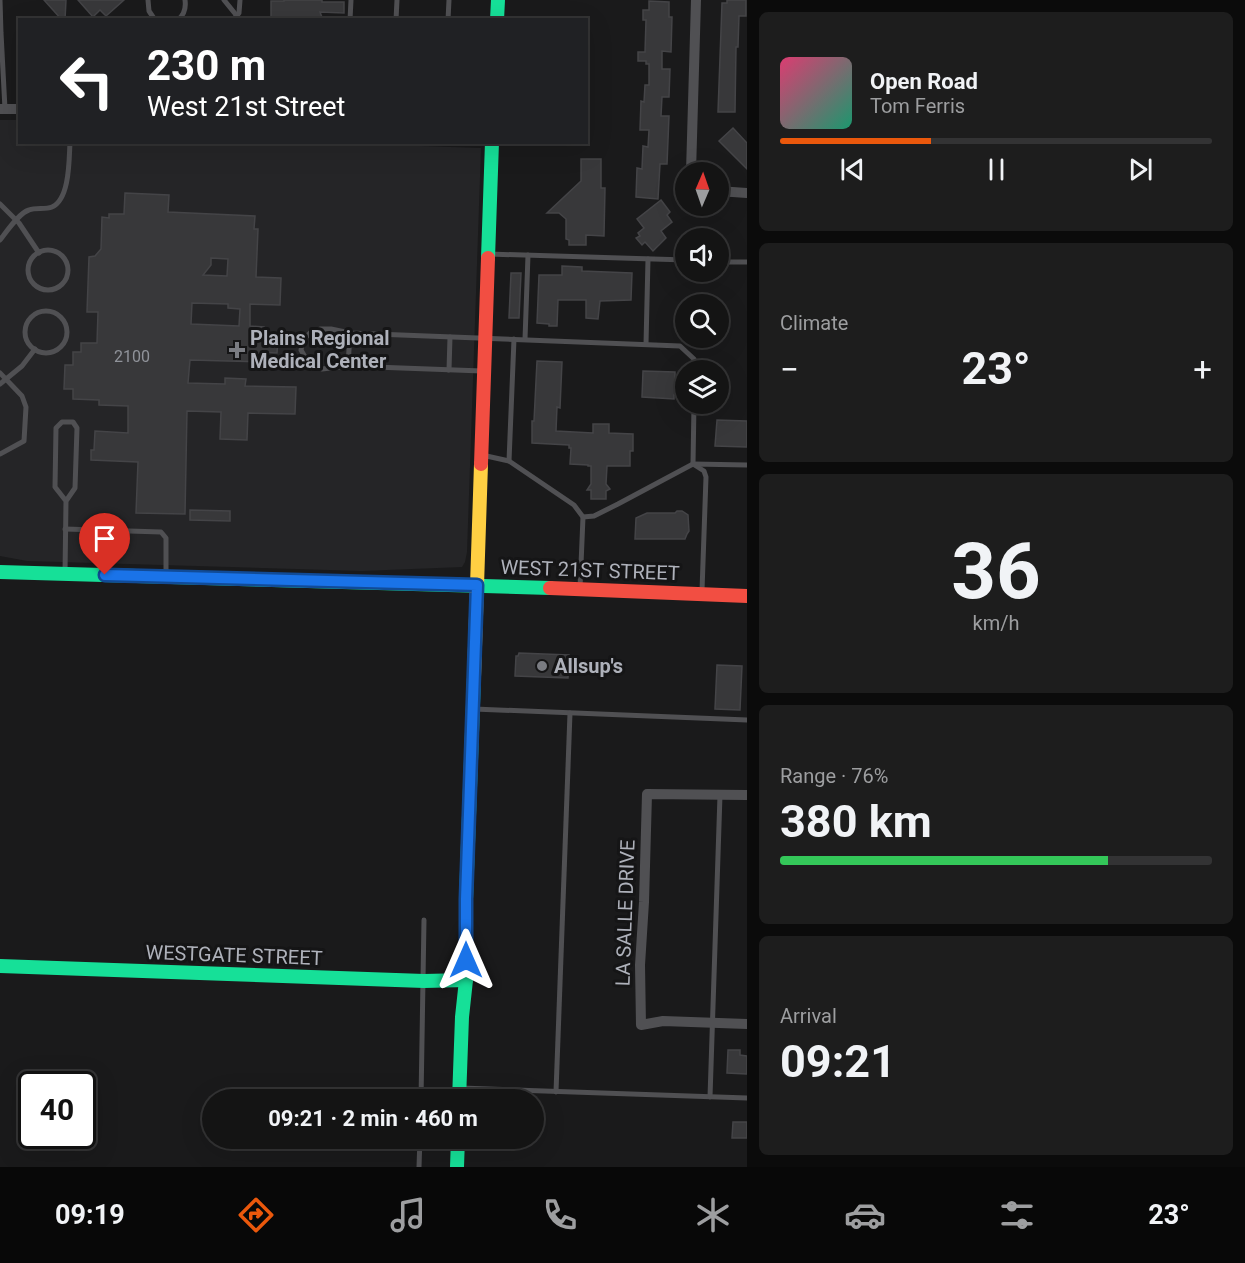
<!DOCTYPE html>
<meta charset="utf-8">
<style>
:root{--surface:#141414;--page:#1d1d1d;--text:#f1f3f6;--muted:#9d9ea0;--line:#333334;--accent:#ea580c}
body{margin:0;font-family:Roboto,sans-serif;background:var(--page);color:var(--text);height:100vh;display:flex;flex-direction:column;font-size:22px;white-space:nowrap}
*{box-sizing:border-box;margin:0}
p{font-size:20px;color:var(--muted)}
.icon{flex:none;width:33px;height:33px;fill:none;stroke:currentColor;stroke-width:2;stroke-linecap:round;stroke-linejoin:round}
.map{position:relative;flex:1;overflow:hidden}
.drawer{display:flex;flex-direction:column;gap:12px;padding:12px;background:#0b0b0b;width:498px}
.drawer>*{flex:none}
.banner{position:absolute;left:18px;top:18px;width:570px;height:126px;border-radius:0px;box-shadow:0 6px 24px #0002,0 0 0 2px var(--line);background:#202124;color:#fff;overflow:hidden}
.needle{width:39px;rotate:2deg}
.buttons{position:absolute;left:675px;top:162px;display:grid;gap:12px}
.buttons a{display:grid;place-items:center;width:54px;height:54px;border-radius:50%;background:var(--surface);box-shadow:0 6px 24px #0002,0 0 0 2px var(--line);font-size:30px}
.speed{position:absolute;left:18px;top:1071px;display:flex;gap:12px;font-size:30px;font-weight:700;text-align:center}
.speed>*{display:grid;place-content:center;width:78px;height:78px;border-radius:50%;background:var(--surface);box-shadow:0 6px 24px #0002,0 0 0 2px var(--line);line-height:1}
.speed .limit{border:3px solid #111;border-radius:9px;background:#fff;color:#111}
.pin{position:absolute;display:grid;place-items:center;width:51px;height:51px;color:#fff;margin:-62px -26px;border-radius:50% 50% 50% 0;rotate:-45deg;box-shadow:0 0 6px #0007}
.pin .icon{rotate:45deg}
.me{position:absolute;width:66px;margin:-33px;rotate:0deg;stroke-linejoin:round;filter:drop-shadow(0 0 4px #0008)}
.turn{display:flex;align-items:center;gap:21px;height:126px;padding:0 30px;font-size:27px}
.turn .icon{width:78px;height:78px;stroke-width:2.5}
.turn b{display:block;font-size:42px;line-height:51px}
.big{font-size:45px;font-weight:700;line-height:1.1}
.drawer .tile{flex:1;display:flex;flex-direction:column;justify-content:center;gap:9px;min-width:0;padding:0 21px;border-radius:9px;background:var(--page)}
.drawer .dial{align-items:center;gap:0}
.dial b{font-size:78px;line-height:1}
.song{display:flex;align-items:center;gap:18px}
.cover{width:72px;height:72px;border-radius:9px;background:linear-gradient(135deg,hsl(340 70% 55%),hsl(160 70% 35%))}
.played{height:6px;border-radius:3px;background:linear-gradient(90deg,var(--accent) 35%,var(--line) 35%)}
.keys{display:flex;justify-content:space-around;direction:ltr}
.heat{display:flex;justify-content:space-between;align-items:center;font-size:33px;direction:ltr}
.charge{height:9px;border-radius:4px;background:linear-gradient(90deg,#34c759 76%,var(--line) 0)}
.trip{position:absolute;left:202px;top:1089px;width:342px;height:60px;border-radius:30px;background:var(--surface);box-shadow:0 6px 24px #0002,0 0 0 2px var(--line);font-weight:700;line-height:60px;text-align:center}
.menu{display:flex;height:96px;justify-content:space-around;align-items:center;background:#080808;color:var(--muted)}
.menu .icon{width:42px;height:42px}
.menu .active{color:var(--accent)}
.menu b{font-size:27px;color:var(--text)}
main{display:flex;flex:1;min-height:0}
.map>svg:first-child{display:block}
.built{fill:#252527}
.building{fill:#38383a;stroke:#444447;stroke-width:1.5;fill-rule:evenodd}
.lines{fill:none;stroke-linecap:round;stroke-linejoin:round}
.lane{stroke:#505053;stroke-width:5}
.street{stroke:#505053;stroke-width:10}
.fast{stroke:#16e098;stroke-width:14}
.slow{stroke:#ffcf43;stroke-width:14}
.jam{stroke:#f24e42;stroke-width:14}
.route-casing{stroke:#114b97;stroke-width:15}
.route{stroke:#1a73e8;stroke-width:10}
.poi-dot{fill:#7a7c82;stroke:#151516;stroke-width:2}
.labels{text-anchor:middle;stroke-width:6;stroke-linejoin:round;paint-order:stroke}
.number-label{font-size:16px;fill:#90939a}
.poi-label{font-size:20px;font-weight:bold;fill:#aeb1ba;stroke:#151516;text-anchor:start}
.street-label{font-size:20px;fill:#aeb1ba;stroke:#151516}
</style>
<main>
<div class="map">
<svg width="747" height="1167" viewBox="0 0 747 1167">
<rect width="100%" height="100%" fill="#1a1a1b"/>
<polygon class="built" points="0,120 19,120 20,142 367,142 390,145 481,148 467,552 465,562 462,567 362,571 27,561 0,556"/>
<g class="building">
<polygon points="44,0 66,0 65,20 62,20"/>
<polygon points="78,0 124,0 106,16 100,10 93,17"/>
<polygon points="284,0 322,0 322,2 344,2 344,13 320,12 323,20 271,20 271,1 284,1"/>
<polygon points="727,0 746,0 746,16 739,16 738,47 736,47 735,112 718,112 722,3 727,3"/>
<polygon points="649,1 669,2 669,17 672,17 671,52 662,51 662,69 670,69 669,97 662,97 661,116 669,116 667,164 660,164 658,199 636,197 637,168 642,169 643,146 648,147 649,130 640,130 641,101 644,102 645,85 649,85 649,64 646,64 646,61 638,61 638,52 645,52 646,20 643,20 643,10 649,10"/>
<polygon points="733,128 747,143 747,169 719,141"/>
<polygon points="581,159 601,159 601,188 605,188 604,236 586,235 586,245 569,245 569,240 566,239 566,219 559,213 547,213 581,181"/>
<path d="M125,193L169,195L168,212L255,216L254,229H258L256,277L281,278L280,305L250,304V326L264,327L263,338H278L277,353L261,352V362L190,360L188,383L225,384V378L246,379L245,386L296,387L295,414L248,413L247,440L220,439L221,412L187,411L185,514L136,513L138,462L91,460V450H94L95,431L128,433V406L99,405V400L73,399V389H64L65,365H73V352H81V343H97L98,312H87L89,257L95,256L101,249L102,217L109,218V214H124ZM211,258L228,259L227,276L203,275L211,265ZM192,303L228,304V308L240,309L239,326L191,324Z"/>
<polygon points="661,200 670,212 667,215 672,222 661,231 666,238 653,251 645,242 642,245 636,238 640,236 638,233 644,228 637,219"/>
<polygon points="562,266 582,267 582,271 632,273 631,300 600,301 598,319 586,318 586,300 558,300 557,326 549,326 549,324 537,323 539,275 562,275"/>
<polygon points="511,273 521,273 519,318 509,318"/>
<polygon points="537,361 562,362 560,408 557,407 556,431 593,433 593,424 609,424 609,433 633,434 633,451 630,451 630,466 607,466 606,484 610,489 606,491 606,499 591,499 591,490 587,490 591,484 591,466 588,466 588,465 570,464 571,448 569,448 569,445 532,443 532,421 534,421"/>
<polygon points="643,371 675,372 675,378 677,378 676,395 674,395 674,399 642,397"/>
<polygon points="717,420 747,421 747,447 715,446"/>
<polygon points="190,510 230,511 230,521 190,520"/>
<polygon points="677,511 682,511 688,515 689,531 687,534 685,539 635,539 636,518 647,513 675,513"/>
<polygon points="519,653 569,655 568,678 515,676 516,656 518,656"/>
<polygon points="717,665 742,666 740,710 715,709"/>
<polygon points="728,1050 740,1050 740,1055 747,1056 747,1074 727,1073"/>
<polygon points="733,1122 747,1122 747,1138 732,1138"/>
</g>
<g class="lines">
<g class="lane">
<polyline points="0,0 1,33 5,109"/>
<polyline points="148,0 149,11 155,20"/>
<polyline points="224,0 237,16"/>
<path d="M178,20C184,15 186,7 185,0"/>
<polyline points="233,20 239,13 240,0"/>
<polyline points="350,20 351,0"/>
<polyline points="396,20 397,0"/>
<polyline points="448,20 449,0"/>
<polyline points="0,204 19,223 39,253"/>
<path d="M0,240C7,231 19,213 29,210C36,207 45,210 52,207C70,199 69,159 70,142"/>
<circle cx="48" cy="270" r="20"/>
<polyline points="489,254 686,260"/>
<polyline points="718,262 747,262"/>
<circle cx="46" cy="332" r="21"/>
<polyline points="525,339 528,255"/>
<polyline points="646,344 648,259"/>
<polyline points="348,366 350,333"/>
<polyline points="449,370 450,337"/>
<polyline points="482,371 348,366 322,369 308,362 301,350 303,340 311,332 320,329 331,329 350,333 680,346 694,359 694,370"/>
<polyline points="0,373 22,396 26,407 24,441 0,454"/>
<polyline points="0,384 22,366 35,349"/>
<polyline points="694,404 693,464 704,471 706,477 702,591"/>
<polyline points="482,455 509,461 574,505 583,517 580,588"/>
<polyline points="509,461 514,339"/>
<polyline points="583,517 594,516 618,504 693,464 747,465"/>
<polyline points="65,529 161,532 166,538 166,574"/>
<polyline points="65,573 66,501 75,488 77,428 73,422 62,422 56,428 55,487 66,501"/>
<polyline points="474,709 747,720"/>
<polyline points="461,1088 747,1098"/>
<polyline points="556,1092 570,713"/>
<polyline points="710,1097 720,795"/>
<polyline points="421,1100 424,920"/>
<polyline points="419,1167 420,1138"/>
</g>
<g class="street">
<polyline points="0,109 20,109"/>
<polyline points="691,172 696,0"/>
<polyline points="718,191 747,193"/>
<polyline points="747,795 647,794 644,902 640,965 641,1025 663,1021 747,1024"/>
</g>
<g class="fast">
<polyline points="497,20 498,0"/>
<polyline points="488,258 492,142"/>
<polyline points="0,572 550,588"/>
<polyline points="0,966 424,981 466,980"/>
<polyline points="459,1100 462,1017 466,980 466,899 474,677"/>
<polyline points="457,1167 458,1138"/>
</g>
<polyline class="slow" points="474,677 481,464"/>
<g class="jam">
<polyline points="481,464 488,258"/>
<polyline points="550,588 747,596"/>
</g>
</g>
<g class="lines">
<defs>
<polyline id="route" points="105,575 477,585 466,899 466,960"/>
</defs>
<use href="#route" class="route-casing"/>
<use href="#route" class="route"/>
</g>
<g class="poi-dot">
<path d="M234 341h6v6h6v6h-6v6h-6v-6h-6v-6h6z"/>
<circle cx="542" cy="666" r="6"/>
</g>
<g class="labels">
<g class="number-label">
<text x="132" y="362">2100</text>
</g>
<g class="poi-label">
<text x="250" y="345">Plains Regional<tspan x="250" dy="23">Medical Center</tspan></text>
<text x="554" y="673">Allsup's</text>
</g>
<g class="street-label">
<text transform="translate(590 570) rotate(2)" y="7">WEST 21ST STREET</text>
<text transform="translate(625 913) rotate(-88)" y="7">LA SALLE DRIVE</text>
<text transform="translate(234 955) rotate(2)" y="7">WESTGATE STREET</text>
</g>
</g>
</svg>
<div class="buttons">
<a><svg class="needle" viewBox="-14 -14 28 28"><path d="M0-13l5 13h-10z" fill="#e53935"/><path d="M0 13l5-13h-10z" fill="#9d9ea0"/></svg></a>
<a><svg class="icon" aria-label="sound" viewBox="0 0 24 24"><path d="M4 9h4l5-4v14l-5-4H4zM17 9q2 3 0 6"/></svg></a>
<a><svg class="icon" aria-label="search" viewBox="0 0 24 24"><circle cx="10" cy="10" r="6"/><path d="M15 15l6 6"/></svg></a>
<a><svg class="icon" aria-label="layers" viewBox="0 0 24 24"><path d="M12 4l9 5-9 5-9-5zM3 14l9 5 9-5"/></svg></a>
</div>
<div class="speed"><div class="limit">40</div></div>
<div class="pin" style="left:105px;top:575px;background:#d93025"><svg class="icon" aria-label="arrive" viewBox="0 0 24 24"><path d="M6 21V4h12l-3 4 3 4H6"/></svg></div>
<svg class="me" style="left:466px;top:960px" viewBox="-20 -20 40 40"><path d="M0-17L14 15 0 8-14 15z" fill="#1a73e8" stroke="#fff" stroke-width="4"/></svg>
<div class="trip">09:21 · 2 min · 460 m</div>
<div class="banner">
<div class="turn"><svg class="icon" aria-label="left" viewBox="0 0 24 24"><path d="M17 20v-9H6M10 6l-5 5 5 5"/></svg><div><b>230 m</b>West 21st Street</div></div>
</div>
</div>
<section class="drawer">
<div class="tile">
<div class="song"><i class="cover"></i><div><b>Open Road</b><p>Tom Ferris</p></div></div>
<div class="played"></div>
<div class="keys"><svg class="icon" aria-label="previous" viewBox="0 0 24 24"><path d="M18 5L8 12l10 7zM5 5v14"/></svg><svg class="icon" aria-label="pause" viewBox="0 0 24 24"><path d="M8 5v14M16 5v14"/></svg><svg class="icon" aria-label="next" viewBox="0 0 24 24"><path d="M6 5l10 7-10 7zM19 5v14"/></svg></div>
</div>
<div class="tile"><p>Climate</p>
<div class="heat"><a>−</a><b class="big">23°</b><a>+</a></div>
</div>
<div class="tile dial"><b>36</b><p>km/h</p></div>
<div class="tile"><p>Range · 76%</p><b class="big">380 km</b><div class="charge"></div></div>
<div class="tile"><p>Arrival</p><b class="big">09:21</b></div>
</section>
</main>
<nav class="menu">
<b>09:19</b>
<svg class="icon active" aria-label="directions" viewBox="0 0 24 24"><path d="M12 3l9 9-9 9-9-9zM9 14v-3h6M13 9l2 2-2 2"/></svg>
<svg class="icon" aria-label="music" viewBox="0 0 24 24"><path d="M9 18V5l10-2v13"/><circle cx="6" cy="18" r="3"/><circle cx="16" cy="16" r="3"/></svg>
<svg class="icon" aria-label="phone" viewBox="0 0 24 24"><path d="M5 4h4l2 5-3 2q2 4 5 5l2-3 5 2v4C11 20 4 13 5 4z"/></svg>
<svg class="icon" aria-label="climate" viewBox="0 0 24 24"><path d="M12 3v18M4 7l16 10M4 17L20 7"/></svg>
<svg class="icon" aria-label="car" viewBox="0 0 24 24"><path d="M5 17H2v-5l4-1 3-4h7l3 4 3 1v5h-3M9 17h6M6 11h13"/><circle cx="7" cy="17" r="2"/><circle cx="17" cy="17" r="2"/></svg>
<svg class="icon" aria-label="filters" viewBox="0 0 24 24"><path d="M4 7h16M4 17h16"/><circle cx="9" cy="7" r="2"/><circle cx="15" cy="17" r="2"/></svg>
<b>23°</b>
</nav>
